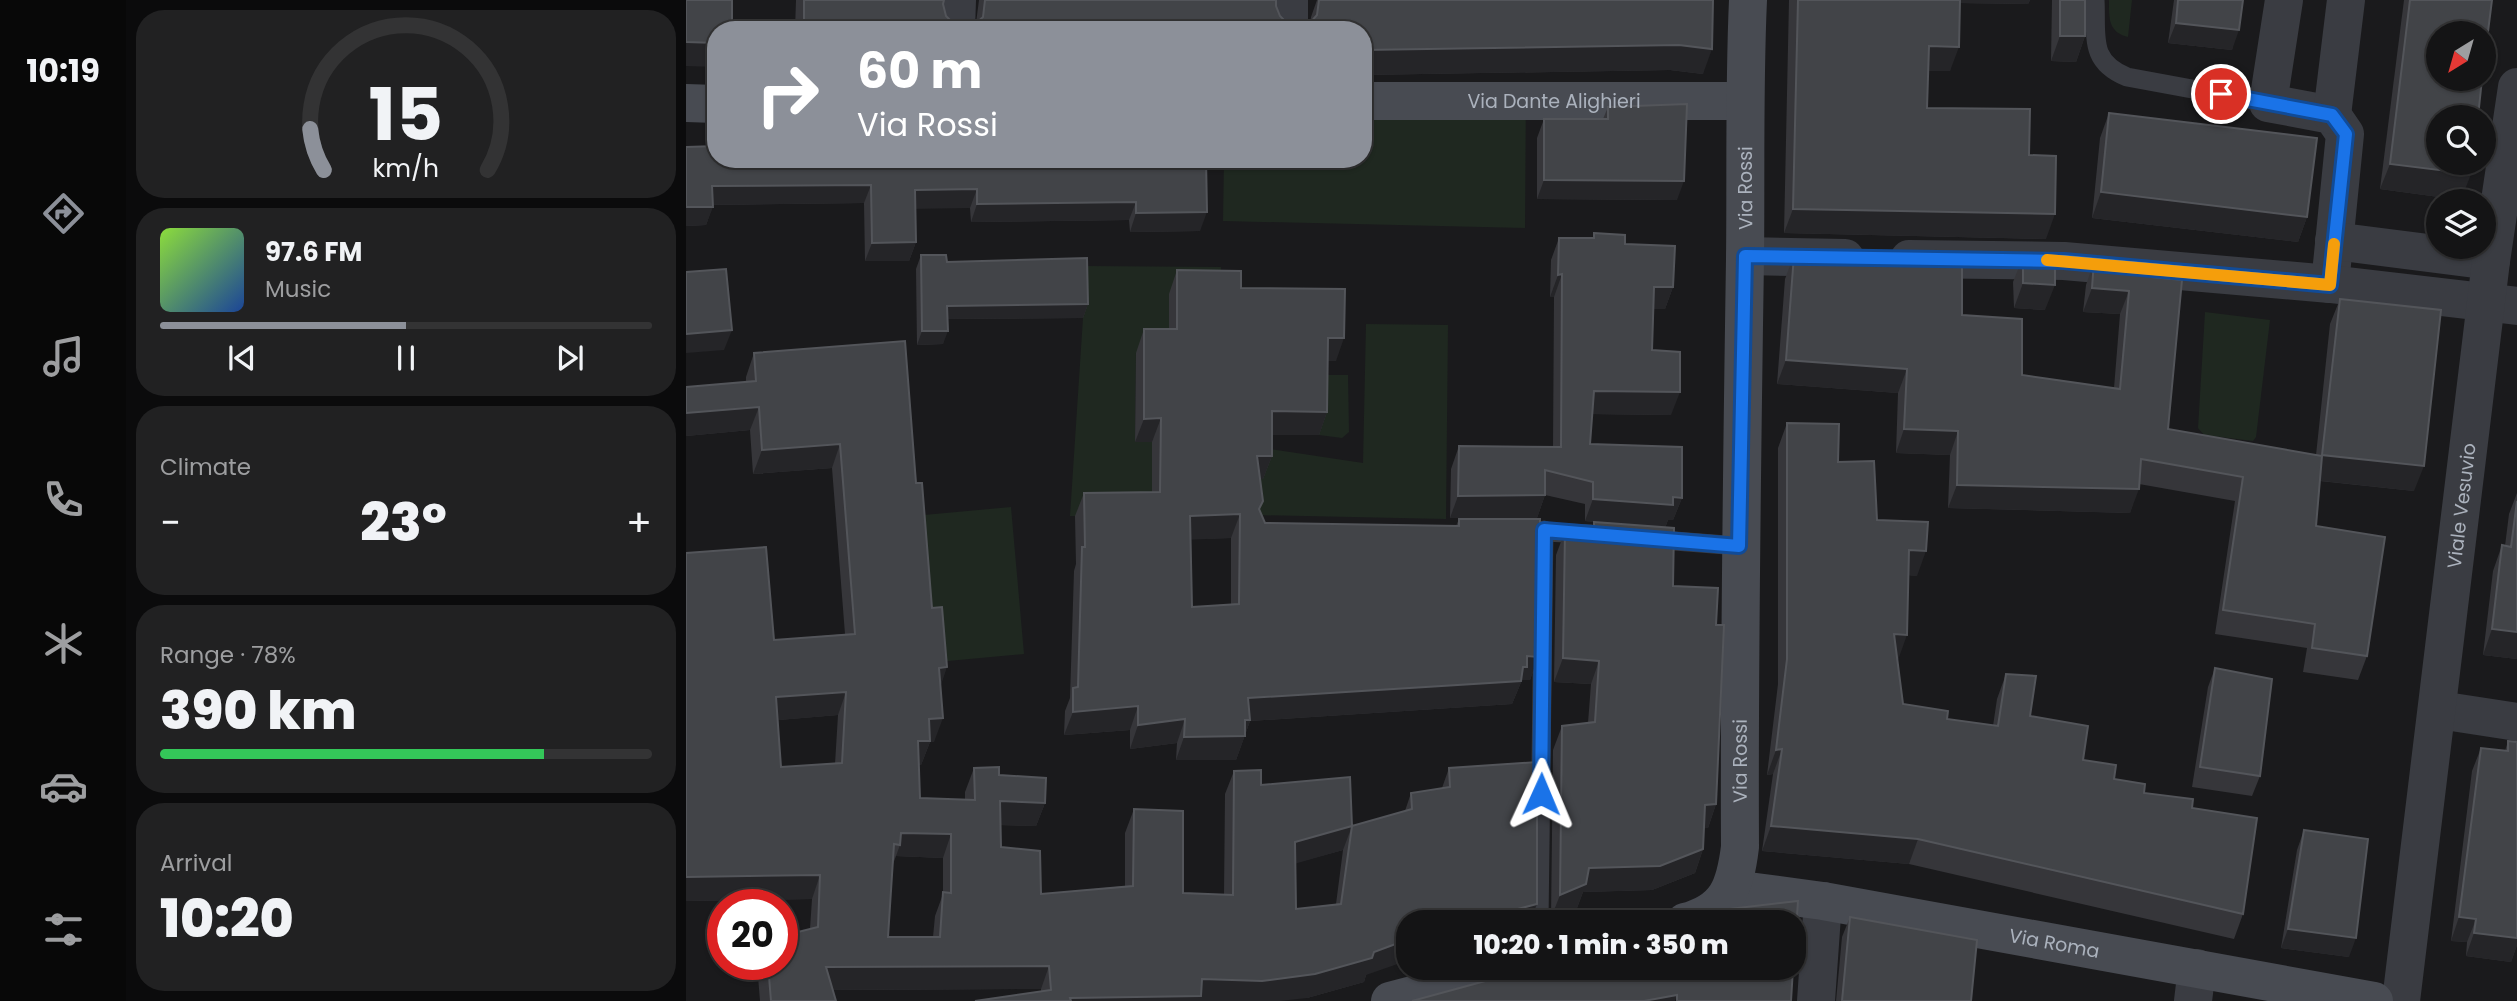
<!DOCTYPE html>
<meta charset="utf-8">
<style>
:root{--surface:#141415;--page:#212122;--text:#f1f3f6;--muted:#9d9ea0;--line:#333334;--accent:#8c9099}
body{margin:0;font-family:Poppins,sans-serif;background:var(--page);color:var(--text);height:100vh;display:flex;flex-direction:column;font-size:26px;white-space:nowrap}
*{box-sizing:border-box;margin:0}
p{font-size:23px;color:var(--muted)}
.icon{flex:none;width:38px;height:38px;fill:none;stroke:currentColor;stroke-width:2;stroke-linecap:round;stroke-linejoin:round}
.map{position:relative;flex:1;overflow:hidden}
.drawer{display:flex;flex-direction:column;gap:10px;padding:10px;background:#0b0b0c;width:560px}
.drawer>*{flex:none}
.hud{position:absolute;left:21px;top:21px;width:665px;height:147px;border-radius:28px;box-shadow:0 2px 5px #0004,0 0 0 2px var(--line);background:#8c9099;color:#fff;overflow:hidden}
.needle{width:46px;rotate:217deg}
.buttons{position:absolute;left:1740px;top:21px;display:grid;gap:14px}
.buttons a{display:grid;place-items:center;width:70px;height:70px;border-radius:50%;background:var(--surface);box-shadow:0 2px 5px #0004,0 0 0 2px var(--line);font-size:35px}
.speed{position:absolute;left:21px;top:889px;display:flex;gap:14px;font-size:35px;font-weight:700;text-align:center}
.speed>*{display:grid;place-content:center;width:91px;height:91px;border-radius:50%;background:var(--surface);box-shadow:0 2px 5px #0004,0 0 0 2px var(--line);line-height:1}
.speed .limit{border:10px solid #d22;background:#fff;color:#111}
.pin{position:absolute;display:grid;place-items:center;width:60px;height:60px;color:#fff;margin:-30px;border:4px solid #fff;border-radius:50%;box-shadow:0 2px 7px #0007}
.me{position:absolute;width:77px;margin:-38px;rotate:1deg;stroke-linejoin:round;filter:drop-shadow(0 0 5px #0008)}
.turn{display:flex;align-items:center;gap:24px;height:147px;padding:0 35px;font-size:32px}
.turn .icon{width:91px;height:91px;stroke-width:2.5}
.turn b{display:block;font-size:49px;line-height:60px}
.big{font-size:52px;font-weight:800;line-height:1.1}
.drawer .tile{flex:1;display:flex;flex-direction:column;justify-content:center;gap:10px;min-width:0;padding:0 24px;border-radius:28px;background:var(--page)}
.drawer .dial{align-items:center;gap:0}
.dial svg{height:182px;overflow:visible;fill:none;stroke:var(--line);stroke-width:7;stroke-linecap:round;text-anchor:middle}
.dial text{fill:var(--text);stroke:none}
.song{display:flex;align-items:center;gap:21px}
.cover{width:84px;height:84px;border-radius:10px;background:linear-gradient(135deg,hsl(90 70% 55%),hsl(220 70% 35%))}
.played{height:7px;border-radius:4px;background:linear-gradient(90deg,var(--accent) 50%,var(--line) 50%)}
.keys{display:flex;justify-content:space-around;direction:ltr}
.heat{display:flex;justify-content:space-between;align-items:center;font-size:38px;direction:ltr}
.charge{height:10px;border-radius:5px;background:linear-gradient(90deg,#34c759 78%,var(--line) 0)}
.trip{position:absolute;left:710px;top:910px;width:410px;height:70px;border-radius:28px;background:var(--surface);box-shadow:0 2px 5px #0004,0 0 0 2px var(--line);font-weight:800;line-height:70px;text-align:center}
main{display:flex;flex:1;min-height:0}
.dock{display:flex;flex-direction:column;width:126px;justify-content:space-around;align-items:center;background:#080808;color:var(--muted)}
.dock .icon{width:49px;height:49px}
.dock .on{color:var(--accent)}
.dock b{font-size:32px;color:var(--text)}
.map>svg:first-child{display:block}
.green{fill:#1f2820}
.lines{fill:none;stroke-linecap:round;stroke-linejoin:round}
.lane{stroke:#3a3c42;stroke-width:19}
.street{stroke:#3a3c42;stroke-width:38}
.secondary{stroke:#484b52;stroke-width:38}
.wall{fill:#36363a;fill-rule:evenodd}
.shaded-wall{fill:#252528}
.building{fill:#424448;stroke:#53555a;stroke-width:2;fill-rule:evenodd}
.route-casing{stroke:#114b97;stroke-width:18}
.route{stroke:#1a73e8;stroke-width:12}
.slow{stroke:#f59e0b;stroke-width:12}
.labels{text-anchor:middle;stroke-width:7;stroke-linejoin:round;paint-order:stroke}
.street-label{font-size:19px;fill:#abb2bd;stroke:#151517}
</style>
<main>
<nav class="dock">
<b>10:19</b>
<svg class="icon on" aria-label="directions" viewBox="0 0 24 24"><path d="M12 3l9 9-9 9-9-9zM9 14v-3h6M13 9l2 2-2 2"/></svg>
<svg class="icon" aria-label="music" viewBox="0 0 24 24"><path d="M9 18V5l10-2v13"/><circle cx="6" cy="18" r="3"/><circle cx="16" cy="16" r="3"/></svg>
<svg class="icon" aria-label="phone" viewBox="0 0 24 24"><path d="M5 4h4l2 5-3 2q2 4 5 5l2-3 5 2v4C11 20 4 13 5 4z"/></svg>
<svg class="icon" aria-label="climate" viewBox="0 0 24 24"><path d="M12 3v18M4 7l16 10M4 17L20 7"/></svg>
<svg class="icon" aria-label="car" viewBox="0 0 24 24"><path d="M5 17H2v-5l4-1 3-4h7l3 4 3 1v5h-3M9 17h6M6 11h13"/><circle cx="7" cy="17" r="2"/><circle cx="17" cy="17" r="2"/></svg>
<svg class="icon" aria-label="filters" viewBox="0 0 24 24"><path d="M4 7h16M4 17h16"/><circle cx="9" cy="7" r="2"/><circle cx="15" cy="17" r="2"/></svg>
</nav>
<section class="drawer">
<div class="tile dial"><svg viewBox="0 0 100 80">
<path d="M14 69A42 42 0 1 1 86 69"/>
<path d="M14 69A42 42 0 0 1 8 51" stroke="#8c9099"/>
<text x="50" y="56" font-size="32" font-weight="700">15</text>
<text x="50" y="72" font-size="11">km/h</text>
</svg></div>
<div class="tile">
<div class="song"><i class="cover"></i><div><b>97.6 FM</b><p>Music</p></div></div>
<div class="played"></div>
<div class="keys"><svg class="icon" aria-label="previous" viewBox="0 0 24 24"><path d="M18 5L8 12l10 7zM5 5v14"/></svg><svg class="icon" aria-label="pause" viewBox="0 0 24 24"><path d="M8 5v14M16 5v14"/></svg><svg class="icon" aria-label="next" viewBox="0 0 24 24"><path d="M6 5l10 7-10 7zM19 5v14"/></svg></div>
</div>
<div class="tile"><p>Climate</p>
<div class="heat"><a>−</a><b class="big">23°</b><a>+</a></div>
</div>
<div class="tile"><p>Range · 78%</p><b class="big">390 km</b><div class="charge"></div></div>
<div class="tile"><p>Arrival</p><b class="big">10:20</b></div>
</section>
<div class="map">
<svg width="1831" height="1001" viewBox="0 0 1831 1001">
<rect width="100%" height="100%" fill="#1a1a1c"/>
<g class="green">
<path d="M1423,0H1446L1442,37C1422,32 1423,18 1423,0Z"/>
<polygon points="677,82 840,83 839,228 537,221 538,159 677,159"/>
<polygon points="397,266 535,267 534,294 483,294 483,320 508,321 450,353 449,442 466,442 466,490 578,448 677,463 680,324 762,325 760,519 567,515 384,516 397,318"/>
<polygon points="1519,312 1584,320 1570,437 1567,441 1518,435 1512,428"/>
<polygon points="633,375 662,375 663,432 656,438 633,435"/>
<polygon points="325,507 338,654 251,662 238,515"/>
</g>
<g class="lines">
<g class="lane">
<path d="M1409,0C1411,36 1402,61 1441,77L1582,103"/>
<polyline points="830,531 905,534"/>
<polyline points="963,539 1053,546"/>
<polyline points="853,922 858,530"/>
</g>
<g class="street">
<polyline points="1598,0 1582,103 1646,115 1659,134 1644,284"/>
<polyline points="270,30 271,0"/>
<polyline points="603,30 603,0"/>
<polyline points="1646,115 1660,0"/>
<polyline points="1648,241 1805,261"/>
<polyline points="1059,256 1159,258"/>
<polyline points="1223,259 1378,261 1644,284 1831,306"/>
<polyline points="1753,710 1831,722"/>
<polyline points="1130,1001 1137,901"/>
<polyline points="1507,1001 1511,968"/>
<path id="s1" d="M1715,1001L1805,261L1831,87"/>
</g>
<g class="secondary">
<path id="s2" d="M677,101H1057"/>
<polyline points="0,103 30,104"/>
<path id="s3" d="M1047,889L1137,901L1688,1001"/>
<path id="s4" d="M999,922C1041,911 1049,887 1054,847C1053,651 1056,455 1059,259C1060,173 1058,87 1062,0"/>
<polyline points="704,1001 830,968"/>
</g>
</g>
<g class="wall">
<polygon points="110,0 258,0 257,4 260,16 268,24 279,27 290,23 293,0 590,0 590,6 594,16 601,23 613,27 624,23 625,17 631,0 1027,0 1017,74 984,70 677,75 677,30 109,30"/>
<polygon points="1103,0 1344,0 1342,4 1274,3 1264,71 1242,71 1241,108 1343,155 1360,239 1098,233"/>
<polygon points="1366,0 1399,0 1399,36 1390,62 1365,61"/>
<polygon points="1488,0 1557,0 1546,50 1482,43"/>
<polygon points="1718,0 1806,0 1775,200 1694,189"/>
<polygon points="922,107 991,200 851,199 851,138 858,119 917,119"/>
<polygon points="1423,113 1621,217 1612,242 1406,218 1414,138"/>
<polygon points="30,141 30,159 520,159 514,231 444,232 443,220 285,222 284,208 229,208 230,242 223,261 179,261 178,203 27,205 20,225 0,226 0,147 28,146"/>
<polygon points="908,233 939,244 987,287 979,309 968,309 966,350 985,415 906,414 904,444 996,498 987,520 982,520 979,528 899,521 899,504 859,495 851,518 764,518 765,469 773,446 867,447 868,297 864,297 865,260 873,238 907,238"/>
<polygon points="235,255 261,262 402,304 397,318 262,319 257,344 231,345 230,269"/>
<polygon points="1108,255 1276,315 1336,375 1428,388 1434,314 1397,312 1400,285 1408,261 1466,277 1482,429 1630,455 1644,324 1654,299 1728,491 1634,481 1630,526 1681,656 1672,680 1617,672 1621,648 1529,634 1549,501 1453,484 1444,513 1262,508 1264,455 1210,453 1212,393 1091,384 1099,279"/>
<polygon points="1337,257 1359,310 1328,308 1327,282"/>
<path d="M491,270L555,288L650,361H642L641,412L633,435H586V456L577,479H574L573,509L579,523L770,526L773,519L852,657L844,680H836L826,704L564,721L550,760H490L491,743L444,749V730L378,735L379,711L384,698L388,571L390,564L389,516L398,493L466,492V442H449L450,353L458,329H483V294ZM545,538V604L506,607L505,539Z"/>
<path d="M68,353L230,483L246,608L254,687L248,742H244L235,765H233L234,798L279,800V792L288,768L313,775L359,803L350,826L315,825V847L355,894L439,886V833L448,809L497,893L538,895L539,794L548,771L575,785L666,826L719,811L725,793L756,788L763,768L851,762L680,975L678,982L621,998L355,992V989L147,990L150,1001H74L71,964H96L124,929L126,899L0,901V553L88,640L159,634L146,468L67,474L64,430L0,436V387L60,382V377ZM152,715L149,764L95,767L92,720ZM657,850L650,904L610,909L609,863ZM210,856L257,858V894L249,916L247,937H202L207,864Z"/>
<polygon points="1101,423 1152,462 1231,576 1223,575 1212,660 1211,660 1217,704 1261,719 1307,726 1311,699 1320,674 1344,716 1397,760 1428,779 1458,793 1506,808 1557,914 1548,939 1223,864 1076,851 1087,774 1081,775 1092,684 1092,448"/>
<polygon points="1831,493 1831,659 1797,655 1807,571 1816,545 1819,546 1823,514"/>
<polygon points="908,522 987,586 1030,625 1030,804 1022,828 1018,828 1017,849 1009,873 966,890 897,892 891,908 865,918 867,750 876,726 902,723 905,684 868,682 870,555 879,531 904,532"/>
<polygon points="1529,668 1574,776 1566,796 1506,787 1522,687"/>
<polygon points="1822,741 1831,742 1831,945 1825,962 1780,956 1781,942 1765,941 1786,771 1795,748 1819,751"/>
<polygon points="1618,830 1663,957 1595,948 1611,850"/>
<polygon points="1164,917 1285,1001 1150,1001 1156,937"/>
</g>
<g class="shaded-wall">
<polygon points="1271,0 1344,0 1342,4 1270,3"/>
<polygon points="1490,23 1553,30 1546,50 1482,43"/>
<polygon points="1374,36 1399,36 1390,62 1365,61"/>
<polygon points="0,42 30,43 30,67 0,66"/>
<polygon points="993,45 1026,49 1017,74 984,70 677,75 677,50"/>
<polygon points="1243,46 1273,47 1264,71 1234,71"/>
<polygon points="1704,164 1785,174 1775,200 1694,189"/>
<polygon points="858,180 998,181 991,200 851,199"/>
<polygon points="185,185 178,203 20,205 26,186"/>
<polygon points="291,189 284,208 222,209 229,190"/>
<polygon points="1415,192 1621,217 1612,242 1406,218"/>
<polygon points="450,202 443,220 285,222 291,204"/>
<polygon points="0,207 27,207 20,225 0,226"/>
<polygon points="1107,209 1369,214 1360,239 1098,233"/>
<polygon points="521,212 514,231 444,232 450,213"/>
<polygon points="230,242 223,261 179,261 186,243"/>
<polygon points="876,274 868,297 864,297 872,275"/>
<polygon points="1337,283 1369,285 1359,310 1328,308"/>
<polygon points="968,287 987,287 979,309 960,309"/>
<polygon points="1406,288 1443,291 1434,314 1397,312"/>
<polygon points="402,304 397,318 256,319 261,306"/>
<polygon points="46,330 38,350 0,353 0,334"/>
<polygon points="236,331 262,331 257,344 231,345"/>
<polygon points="642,338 658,338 650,361 634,361"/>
<polygon points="1100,360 1221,369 1212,393 1091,384"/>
<polygon points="908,391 994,392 985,415 899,414"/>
<polygon points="73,407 64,430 0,436 0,413"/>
<polygon points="586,411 641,412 633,435 578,435"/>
<polygon points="475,418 466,442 449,442 458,419"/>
<polygon points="1218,429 1272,431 1264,455 1210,453"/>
<polygon points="154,444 146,468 67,474 76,450"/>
<polygon points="1636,455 1738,466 1728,491 1627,480"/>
<polygon points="571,456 586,456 577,479 563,479"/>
<polygon points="1271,485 1453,489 1444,513 1262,508"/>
<polygon points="859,495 851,518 764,518 772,496"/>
<polygon points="996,498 987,520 982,520 979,528 899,521 907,499"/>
<polygon points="554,514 545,538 496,540 504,516"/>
<polygon points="1223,550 1240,551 1231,576 1214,575"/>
<polygon points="1806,629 1831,632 1831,659 1797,655"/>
<polygon points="1208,634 1221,635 1212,660 1199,659"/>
<polygon points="841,656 852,657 844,680 836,680 826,704 564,721 550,760 490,760 498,737 562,698"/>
<polygon points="877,658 913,661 905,684 868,682"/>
<polygon points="261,667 253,691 253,668"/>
<polygon points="160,692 152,715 82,721 90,697"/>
<polygon points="452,706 444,730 378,735 387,712"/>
<polygon points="257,718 248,742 244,742 235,765 223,765 232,741 243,719"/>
<polygon points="499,719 491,743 444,749 452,725"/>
<polygon points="1096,749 1087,774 1081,775 1090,750"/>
<polygon points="314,801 359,803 350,826 305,825"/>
<polygon points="1030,804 1022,828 1010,829 1019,805"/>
<polygon points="666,826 657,850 601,866 609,842"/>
<polygon points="1085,826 1232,839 1223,864 1076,851"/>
<polygon points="215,833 265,834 257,858 210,856 214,845"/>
<polygon points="1017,849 1009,873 966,890 897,892 891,908 865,918 874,895 903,868"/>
<polygon points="134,875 126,899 0,901 0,877"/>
<polygon points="851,904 844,922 782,922"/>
<polygon points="1773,917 1790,919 1781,942 1765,941"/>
<polygon points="1602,929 1670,938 1663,957 1595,948"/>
<polygon points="1788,933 1831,938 1831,945 1825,962 1780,956"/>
<polygon points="723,939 723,960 680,975 678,982 621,998 594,1001 383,1001 384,998 516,979"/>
<polygon points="363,966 355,989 132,990 140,967"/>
<polygon points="991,995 989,1001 958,1001"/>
</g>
<g class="building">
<polygon points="0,0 46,0 46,30 30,30 30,43 0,42"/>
<polygon points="118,0 258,0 257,4 260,16 268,24 279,27 289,24 297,17 299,0 590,0 590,6 594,16 601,23 613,27 624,23 631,15 633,0 1027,0 1026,49 993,45 677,50 677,30 118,30"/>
<polygon points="1112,0 1274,0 1273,47 1243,46 1241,108 1344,109 1343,155 1370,156 1369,214 1107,209"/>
<rect x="1374" y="0" width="25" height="36"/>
<polygon points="1492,0 1557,0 1553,30 1490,23"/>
<polygon points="1724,0 1806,0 1797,71 1797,33 1752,33 1752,79 1796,79 1792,117 1752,117 1752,163 1786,163 1785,174 1704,164"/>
<polygon points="1001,104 998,181 858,180 858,119 922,119 922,107"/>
<polygon points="1423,113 1631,138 1621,217 1415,192"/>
<polygon points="30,146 30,159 520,159 521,212 450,213 450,202 291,204 291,189 229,190 230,242 186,243 185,185 26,186 27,207 0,207 0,147"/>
<polygon points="908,233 939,235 939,244 989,246 987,287 968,287 966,350 994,352 994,392 908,391 904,444 996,447 996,498 987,497 987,505 907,499 907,482 859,470 859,495 772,496 773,446 875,447 876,274 872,275 873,238 908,238"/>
<polygon points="235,255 260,255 261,262 401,258 402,304 261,306 262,331 236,331"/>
<polygon points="1108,255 1276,257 1276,315 1336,319 1336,375 1434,389 1443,291 1406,288 1408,261 1467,266 1466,277 1496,280 1482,429 1636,456 1630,526 1699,537 1681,656 1626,648 1629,624 1537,610 1557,477 1455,459 1453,489 1271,485 1272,431 1218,429 1221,369 1100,360"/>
<polygon points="1337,257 1369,257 1369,285 1337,283"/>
<polygon points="40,269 46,330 0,334 0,272"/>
<path d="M491,270L555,271V288L659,289L658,338H642L641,412L586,411V456H571L577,501L573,509L579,523L773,526V519H854L852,657L841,656V667H837L835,681L562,698L564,720H559V736L498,737L499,719L452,725V706L387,712V688L392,687L396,547H399L398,493L474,492L475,418L458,419V329H491ZM554,514L553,604L506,607L504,516Z"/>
<polygon points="1654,299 1755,310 1738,466 1636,455"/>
<path d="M219,341L230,483H236L246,608L256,607L261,667L253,668L257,718L243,719L244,741H232L234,798L289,800L288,768L313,767V775L360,778L359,803L314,801L315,847L354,851L355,894L447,886L448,809L497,811V893L547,895L548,771L575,770V785L664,777L666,826L726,809L725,793L764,787L763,768L851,762V904L782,922H723V939L688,952L686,958L629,974L576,981L516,979L515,996L384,998L385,1001H289L365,990L363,966L140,967L150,1001H85L82,964H96V936L132,927L134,875L0,877V553L80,547L88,640L169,634L154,444L76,450L73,407L0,413V387L70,381L68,353ZM160,692L156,763L95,767L90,697ZM666,826L655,904L610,909L609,842ZM215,833L265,834V893L257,892L254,937H202L208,844L214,845Z"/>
<polygon points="1101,423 1153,424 1152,462 1188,461 1191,520 1242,522 1240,551 1223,550 1221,635 1208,634 1217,704 1262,711 1261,719 1312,726 1320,674 1350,676 1344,716 1402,726 1397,760 1430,765 1428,779 1459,784 1458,793 1507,799 1506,808 1571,818 1557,914 1232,839 1085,826 1096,749 1090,750 1101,659"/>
<polygon points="1831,501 1831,632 1806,629 1816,545 1825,547"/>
<polygon points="908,522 988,528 987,586 1032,588 1030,625 1038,625 1030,804 1019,805 1017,849 974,866 903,868 900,884 874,895 876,726 909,722 913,661 877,658 879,531 908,532"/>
<polygon points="1529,668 1586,679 1574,776 1514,767"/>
<polygon points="1822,741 1831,742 1831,938 1788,933 1790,919 1773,917 1795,748 1822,751"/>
<polygon points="1618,830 1682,839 1670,938 1602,929"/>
<polygon points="1112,901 1108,958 1108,922 982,922 997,915 1014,918 1035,910"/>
<polygon points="1164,917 1291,940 1285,1001 1156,1001"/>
<polygon points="847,968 1107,968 1105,1001 991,1001 991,995 958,1001 726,1001"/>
</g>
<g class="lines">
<defs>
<polyline id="route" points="855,794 858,530 1053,546 1059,256 1378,261 1644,285 1660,134 1646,115 1535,94"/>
</defs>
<use href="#route" class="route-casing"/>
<use href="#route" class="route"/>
<polyline class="slow" points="1361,260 1644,285 1648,244"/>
</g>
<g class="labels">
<g class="street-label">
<text dy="7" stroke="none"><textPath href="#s2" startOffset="191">Via Dante Alighieri</textPath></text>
<text dy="7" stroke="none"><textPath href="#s4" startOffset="760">Via Rossi</textPath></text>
<text dy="7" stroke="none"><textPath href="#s1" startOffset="499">Viale Vesuvio</textPath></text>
<text dy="7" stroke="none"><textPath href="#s4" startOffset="187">Via Rossi</textPath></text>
<text dy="7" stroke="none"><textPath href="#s3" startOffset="326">Via Roma</textPath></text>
</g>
</g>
</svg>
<div class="buttons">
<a><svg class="needle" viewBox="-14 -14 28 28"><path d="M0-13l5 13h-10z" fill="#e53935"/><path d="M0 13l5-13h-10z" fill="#9d9ea0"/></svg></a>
<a><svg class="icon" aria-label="search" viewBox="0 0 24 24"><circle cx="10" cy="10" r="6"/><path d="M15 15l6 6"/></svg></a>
<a><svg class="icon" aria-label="layers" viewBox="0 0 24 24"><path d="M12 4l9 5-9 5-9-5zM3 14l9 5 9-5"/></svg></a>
</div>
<div class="speed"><div class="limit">20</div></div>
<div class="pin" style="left:1535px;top:94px;background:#d93025"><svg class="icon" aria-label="arrive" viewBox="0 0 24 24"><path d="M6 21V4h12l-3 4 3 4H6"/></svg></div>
<svg class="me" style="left:855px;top:794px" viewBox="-20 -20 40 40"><path d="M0-17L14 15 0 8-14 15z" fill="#1a73e8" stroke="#fff" stroke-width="4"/></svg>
<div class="trip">10:20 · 1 min · 350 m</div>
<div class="hud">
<div class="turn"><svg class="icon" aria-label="right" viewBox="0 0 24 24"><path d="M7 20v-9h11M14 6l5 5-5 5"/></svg><div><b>60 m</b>Via Rossi</div></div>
</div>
</div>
</main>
